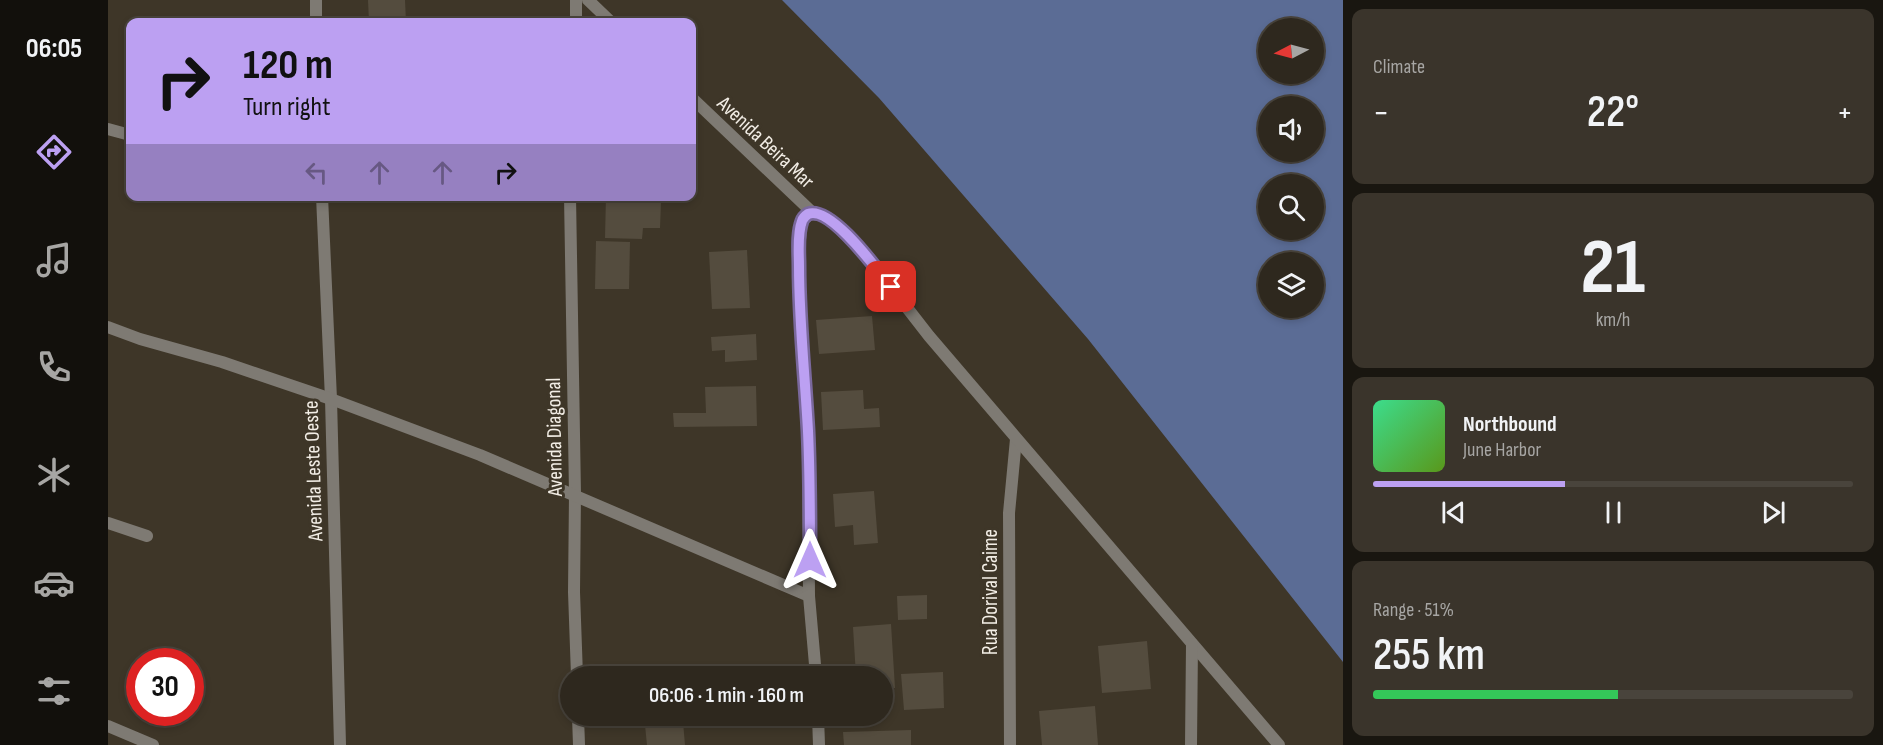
<!DOCTYPE html>
<meta charset="utf-8">
<style>
:root{--surface:#2e281e;--page:#3a342b;--text:#f1f3f6;--muted:#a7a6a4;--line:#49443c;--accent:#bca0f2}
body{margin:0;font-family:"Sofia Sans Condensed",sans-serif;background:var(--page);color:var(--text);height:100vh;display:flex;flex-direction:column;font-size:22px;white-space:nowrap}
*{box-sizing:border-box;margin:0}
p{font-size:20px;color:var(--muted)}
.icon{flex:none;width:33px;height:33px;fill:none;stroke:currentColor;stroke-width:2;stroke-linecap:round;stroke-linejoin:round}
.map{position:relative;flex:1;overflow:hidden}
.panel{display:flex;flex-direction:column;gap:9px;padding:9px;background:#191610;width:540px}
.panel>*{flex:none}
.hud{position:absolute;left:18px;top:18px;width:570px;height:183px;border-radius:12px;box-shadow:0 3px 9px #0003,0 0 0 2px var(--line);background:#bca0f2;color:#111;overflow:hidden}
.needle{width:39px;rotate:264deg}
.tools{position:absolute;left:1150px;top:18px;display:grid;gap:12px}
.tools a{display:grid;place-items:center;width:66px;height:66px;border-radius:50%;background:var(--surface);box-shadow:0 3px 9px #0003,0 0 0 2px var(--line);font-size:30px}
.speed{position:absolute;left:18px;top:648px;display:flex;gap:12px;font-size:30px;font-weight:700;text-align:center}
.speed>*{display:grid;place-content:center;width:78px;height:78px;border-radius:50%;background:var(--surface);box-shadow:0 3px 9px #0003,0 0 0 2px var(--line);line-height:1}
.speed .limit{border:9px solid #d22;background:#fff;color:#111}
.pin{position:absolute;display:grid;place-items:center;width:51px;height:51px;color:#fff;margin:-26px;border-radius:12px;box-shadow:0 3px 9px #0006}
.me{position:absolute;width:66px;margin:-33px;rotate:0deg;stroke-linejoin:round;filter:drop-shadow(0 0 4px #0008)}
.turn{display:flex;align-items:center;gap:21px;height:126px;padding:0 18px;font-size:27px}
.turn .icon{width:78px;height:78px;stroke-width:2.5}
.turn b{display:block;font-size:42px;line-height:51px}
.lanes{display:flex;align-items:center;height:57px;padding:0 18px;background:#0003;justify-content:center;gap:30px;direction:ltr}
.lanes .off{opacity:.35}
.big{font-size:45px;font-weight:600;line-height:1.1}
.panel .tile{flex:1;display:flex;flex-direction:column;justify-content:center;gap:9px;min-width:0;padding:0 21px;border-radius:12px;background:var(--page)}
.panel .dial{align-items:center;gap:0}
.dial b{font-size:78px;line-height:1}
.song{display:flex;align-items:center;gap:18px}
.cover{width:72px;height:72px;border-radius:9px;background:linear-gradient(135deg,hsl(150 70% 55%),hsl(90 70% 35%))}
.played{height:6px;border-radius:3px;background:linear-gradient(90deg,var(--accent) 40%,var(--line) 40%)}
.keys{display:flex;justify-content:space-around;direction:ltr}
.heat{display:flex;justify-content:space-between;align-items:center;font-size:33px;direction:ltr}
.charge{height:9px;border-radius:4px;background:linear-gradient(90deg,#34c759 51%,var(--line) 0)}
.trip{position:absolute;left:452px;top:666px;width:333px;height:60px;border-radius:30px;background:var(--surface);box-shadow:0 3px 9px #0003,0 0 0 2px var(--line);font-weight:600;line-height:60px;text-align:center}
main{display:flex;flex:1;min-height:0}
.tab-bar{display:flex;flex-direction:column;width:108px;justify-content:space-around;align-items:center;background:#12100c;color:var(--muted)}
.tab-bar .icon{width:42px;height:42px}
.tab-bar .active{color:var(--accent)}
.tab-bar b{font-size:27px;color:var(--text)}
.map>svg:first-child{display:block}
.water{fill:#5b6c95;fill-rule:evenodd}
.building{fill:#544c3e}
.lines{fill:none;stroke-linecap:round;stroke-linejoin:round}
.lane{stroke:#7e7a73;stroke-width:12}
.street{stroke:#7e7a73;stroke-width:12}
.route-casing{stroke:#7a689d;stroke-width:15}
.route{stroke:#bca0f2;stroke-width:10}
.labels{text-anchor:middle;stroke-width:6;stroke-linejoin:round;paint-order:stroke}
.street-label{font-size:21px;fill:#f2ede5;stroke:#3e3628}
</style>
<main>
<nav class="tab-bar">
<b>06:05</b>
<svg class="icon active" aria-label="directions" viewBox="0 0 24 24"><path d="M12 3l9 9-9 9-9-9zM9 14v-3h6M13 9l2 2-2 2"/></svg>
<svg class="icon" aria-label="music" viewBox="0 0 24 24"><path d="M9 18V5l10-2v13"/><circle cx="6" cy="18" r="3"/><circle cx="16" cy="16" r="3"/></svg>
<svg class="icon" aria-label="phone" viewBox="0 0 24 24"><path d="M5 4h4l2 5-3 2q2 4 5 5l2-3 5 2v4C11 20 4 13 5 4z"/></svg>
<svg class="icon" aria-label="climate" viewBox="0 0 24 24"><path d="M12 3v18M4 7l16 10M4 17L20 7"/></svg>
<svg class="icon" aria-label="car" viewBox="0 0 24 24"><path d="M5 17H2v-5l4-1 3-4h7l3 4 3 1v5h-3M9 17h6M6 11h13"/><circle cx="7" cy="17" r="2"/><circle cx="17" cy="17" r="2"/></svg>
<svg class="icon" aria-label="filters" viewBox="0 0 24 24"><path d="M4 7h16M4 17h16"/><circle cx="9" cy="7" r="2"/><circle cx="15" cy="17" r="2"/></svg>
</nav>
<div class="map">
<svg width="1235" height="745" viewBox="0 0 1235 745">
<rect width="100%" height="100%" fill="#3e3628"/>
<path class="water" d="M674,0H1235V662L980,339L771,98ZM1161,28H1206V74H1161ZM1161,106H1206V152H1161ZM1161,184H1206V230H1161ZM1161,262H1206V308H1161Z"/>
<g class="building">
<polygon points="260,0 297,0 298,22 261,22"/>
<polygon points="498,196 519,196 519,200 553,201 552,228 535,228 534,239 497,238"/>
<polygon points="488,241 522,242 521,289 487,289"/>
<polygon points="639,250 642,308 604,309 601,252"/>
<polygon points="764,316 767,350 711,354 708,320"/>
<polygon points="648,334 649,360 617,362 617,350 604,351 603,337"/>
<polygon points="648,386 649,426 566,427 565,413 598,413 597,387"/>
<polygon points="755,390 756,409 771,408 772,427 715,430 713,392"/>
<polygon points="766,491 770,543 746,545 745,525 727,527 725,494"/>
<polygon points="819,595 819,619 790,620 789,596"/>
<polygon points="783,624 787,688 774,689 774,676 748,676 745,627"/>
<polygon points="1039,641 1043,689 994,693 990,646"/>
<polygon points="835,672 836,708 796,710 793,674"/>
<polygon points="987,706 990,745 934,745 931,711"/>
<polygon points="575,722 577,745 539,745 537,725"/>
<polygon points="803,730 803,745 736,745 735,732"/>
</g>
<g class="lines">
<polyline class="lane" points="902,745 901,513 908,439"/>
<g class="street">
<polyline points="208,0 208,22"/>
<polyline points="480,0 503,22"/>
<polyline points="468,22 468,0"/>
<polyline points="584,98 706,214"/>
<polyline points="0,129 22,135"/>
<polyline points="214,196 223,399 232,745"/>
<polyline points="462,196 467,494 466,592 469,676"/>
<polyline points="0,327 32,339 114,362 223,399 372,455 701,596"/>
<polyline points="0,523 39,536"/>
<polyline points="708,676 701,596 700,432 691,302 691,248 694,221 702,214 713,215 724,221 758,255 821,336 1171,745"/>
<polyline points="470,716 471,745"/>
<polyline points="710,716 711,745"/>
<polyline points="0,726 45,745"/>
<polyline points="1083,745 1084,644"/>
</g>
</g>
<g class="lines">
<defs>
<path id="route" d="M702,560C702,517 702,474 700,431C697,376 691,322 691,266C691,253 689,234 694,221C695,218 697,216 700,214C723,205 770,271 783,287"/>
</defs>
<use href="#route" class="route-casing"/>
<use href="#route" class="route"/>
</g>
<g class="labels">
<g class="street-label">
<text transform="translate(658 142) rotate(43)" y="7">Avenida Beira Mar</text>
<text transform="translate(446 437) rotate(-91)" y="7">Avenida Diagonal</text>
<text transform="translate(205 471) rotate(-92)" y="7">Avenida Leste Oeste</text>
<text transform="translate(882 592) rotate(-90)" y="7">Rua Dorival Caime</text>
</g>
</g>
</svg>
<div class="tools">
<a><svg class="needle" viewBox="-14 -14 28 28"><path d="M0-13l5 13h-10z" fill="#e53935"/><path d="M0 13l5-13h-10z" fill="#a7a6a4"/></svg></a>
<a><svg class="icon" aria-label="sound" viewBox="0 0 24 24"><path d="M4 9h4l5-4v14l-5-4H4zM17 9q2 3 0 6"/></svg></a>
<a><svg class="icon" aria-label="search" viewBox="0 0 24 24"><circle cx="10" cy="10" r="6"/><path d="M15 15l6 6"/></svg></a>
<a><svg class="icon" aria-label="layers" viewBox="0 0 24 24"><path d="M12 4l9 5-9 5-9-5zM3 14l9 5 9-5"/></svg></a>
</div>
<div class="speed"><div class="limit">30</div></div>
<div class="pin" style="left:783px;top:287px;background:#d93025"><svg class="icon" aria-label="arrive" viewBox="0 0 24 24"><path d="M6 21V4h12l-3 4 3 4H6"/></svg></div>
<svg class="me" style="left:702px;top:560px" viewBox="-20 -20 40 40"><path d="M0-17L14 15 0 8-14 15z" fill="#bca0f2" stroke="#fff" stroke-width="4"/></svg>
<div class="trip">06:06 · 1 min · 160 m</div>
<div class="hud">
<div class="turn"><svg class="icon" aria-label="right" viewBox="0 0 24 24"><path d="M7 20v-9h11M14 6l5 5-5 5"/></svg><div><b>120 m</b>Turn right</div></div>
<div class="lanes"><svg class="icon off" aria-label="left" viewBox="0 0 24 24"><path d="M17 20v-9H6M10 6l-5 5 5 5"/></svg><svg class="icon off" aria-label="ahead" viewBox="0 0 24 24"><path d="M12 20V5M6 11l6-6 6 6"/></svg><svg class="icon off" aria-label="ahead" viewBox="0 0 24 24"><path d="M12 20V5M6 11l6-6 6 6"/></svg><svg class="icon" aria-label="right" viewBox="0 0 24 24"><path d="M7 20v-9h11M14 6l5 5-5 5"/></svg></div>
</div>
</div>
<section class="panel">
<div class="tile"><p>Climate</p>
<div class="heat"><a>−</a><b class="big">22°</b><a>+</a></div>
</div>
<div class="tile dial"><b>21</b><p>km/h</p></div>
<div class="tile">
<div class="song"><i class="cover"></i><div><b>Northbound</b><p>June Harbor</p></div></div>
<div class="played"></div>
<div class="keys"><svg class="icon" aria-label="previous" viewBox="0 0 24 24"><path d="M18 5L8 12l10 7zM5 5v14"/></svg><svg class="icon" aria-label="pause" viewBox="0 0 24 24"><path d="M8 5v14M16 5v14"/></svg><svg class="icon" aria-label="next" viewBox="0 0 24 24"><path d="M6 5l10 7-10 7zM19 5v14"/></svg></div>
</div>
<div class="tile"><p>Range · 51%</p><b class="big">255 km</b><div class="charge"></div></div>
</section>
</main>
